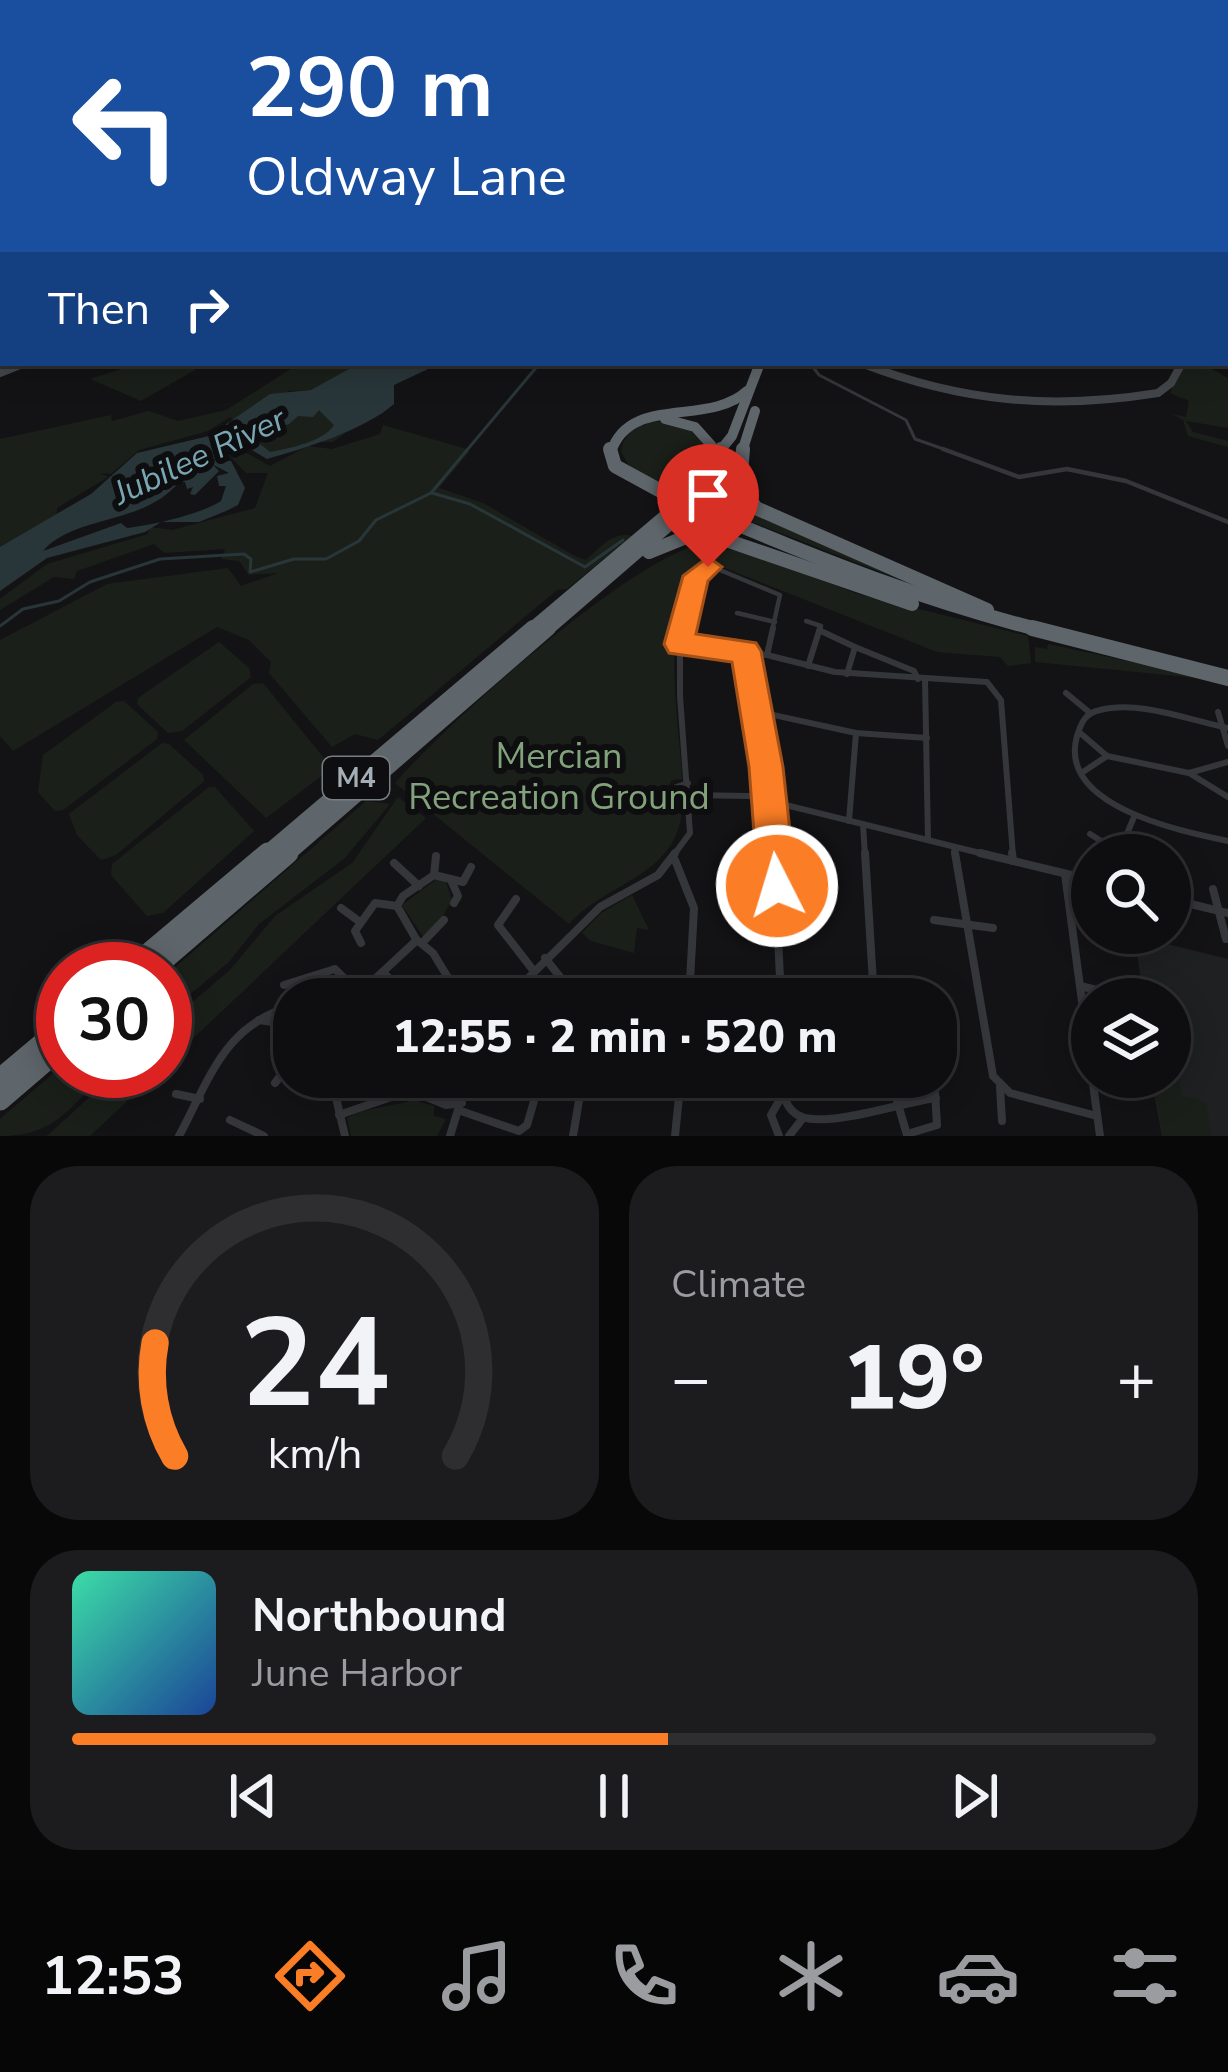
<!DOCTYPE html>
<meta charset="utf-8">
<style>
:root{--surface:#0e0e10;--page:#1c1c1e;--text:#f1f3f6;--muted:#9b9c9f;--line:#2e2e30;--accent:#fb7d25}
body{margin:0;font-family:"Nunito Sans",sans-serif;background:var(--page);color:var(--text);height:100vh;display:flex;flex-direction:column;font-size:45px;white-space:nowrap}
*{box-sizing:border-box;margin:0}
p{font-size:39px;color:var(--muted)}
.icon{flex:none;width:66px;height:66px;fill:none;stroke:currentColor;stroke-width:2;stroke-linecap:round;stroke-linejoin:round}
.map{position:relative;height:1136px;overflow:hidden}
.details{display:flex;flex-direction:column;gap:30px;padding:30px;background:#080809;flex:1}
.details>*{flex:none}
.banner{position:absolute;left:0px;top:0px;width:1230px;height:366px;box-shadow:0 6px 30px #0003,0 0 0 3px var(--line);background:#1a4fa0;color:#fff;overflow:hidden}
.controls{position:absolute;left:1071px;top:834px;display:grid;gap:24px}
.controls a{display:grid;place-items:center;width:120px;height:120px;border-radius:50%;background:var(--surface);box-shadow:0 6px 30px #0003,0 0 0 3px var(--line);font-size:60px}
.speed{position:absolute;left:36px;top:942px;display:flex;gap:24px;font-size:60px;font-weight:700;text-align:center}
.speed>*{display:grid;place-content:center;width:156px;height:156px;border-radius:50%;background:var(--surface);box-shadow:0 6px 30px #0003,0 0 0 3px var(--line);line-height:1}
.speed .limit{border:18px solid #d22;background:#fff;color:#111}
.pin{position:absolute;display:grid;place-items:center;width:102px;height:102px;color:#fff;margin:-123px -51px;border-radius:50% 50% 50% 0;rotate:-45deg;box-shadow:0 0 12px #0007}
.pin .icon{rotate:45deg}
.me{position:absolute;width:132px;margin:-66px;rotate:355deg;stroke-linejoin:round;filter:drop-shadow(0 0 9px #0008)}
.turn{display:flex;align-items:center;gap:42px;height:252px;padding:0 48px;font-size:54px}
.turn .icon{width:156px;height:156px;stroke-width:2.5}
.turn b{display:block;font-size:84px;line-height:102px}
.then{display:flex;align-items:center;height:114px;padding:0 48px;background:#0003;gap:24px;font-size:45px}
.big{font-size:90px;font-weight:800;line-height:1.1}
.details .widget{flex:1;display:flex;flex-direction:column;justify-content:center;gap:18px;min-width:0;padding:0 42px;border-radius:48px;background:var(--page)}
.details .dial{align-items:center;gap:0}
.dial svg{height:312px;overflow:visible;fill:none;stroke:var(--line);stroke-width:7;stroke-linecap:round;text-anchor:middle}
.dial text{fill:var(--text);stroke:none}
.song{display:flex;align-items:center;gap:36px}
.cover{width:144px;height:144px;border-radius:18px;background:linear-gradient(135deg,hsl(160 70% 55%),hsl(220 70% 35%))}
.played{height:12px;border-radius:6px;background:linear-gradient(90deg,var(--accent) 55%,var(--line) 55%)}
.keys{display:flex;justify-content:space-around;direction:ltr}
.heat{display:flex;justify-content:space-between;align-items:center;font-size:66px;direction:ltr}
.details .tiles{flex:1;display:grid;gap:30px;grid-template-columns:1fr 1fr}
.widget:last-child{grid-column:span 2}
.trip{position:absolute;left:273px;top:978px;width:684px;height:120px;border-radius:48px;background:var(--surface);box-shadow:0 6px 30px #0003,0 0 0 3px var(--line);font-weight:800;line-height:120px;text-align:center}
.menu{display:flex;height:192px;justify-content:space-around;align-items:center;background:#060606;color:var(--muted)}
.menu .icon{width:84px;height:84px}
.menu .current{color:var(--accent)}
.menu b{font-size:54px;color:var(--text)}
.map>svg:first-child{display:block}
.built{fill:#1f2022}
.green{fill:#1a2019}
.water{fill:#293639;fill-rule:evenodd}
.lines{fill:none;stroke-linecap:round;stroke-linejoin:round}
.stream{stroke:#293639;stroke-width:3}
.minor-far3{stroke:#34363a;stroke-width:3}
.minor-far2{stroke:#34363a;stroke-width:4.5}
.minor-far1{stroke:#34363a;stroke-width:6}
.minor{stroke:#34363a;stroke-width:8}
.secondary{stroke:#42464a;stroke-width:8}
.motorway-far3{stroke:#5f666b;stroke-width:10}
.motorway-far2{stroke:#5f666b;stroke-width:14}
.motorway-far1{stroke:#5f666b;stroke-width:16}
.motorway{stroke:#5f666b;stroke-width:21}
.motorway-bridge{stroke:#5f666b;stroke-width:14}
.route{fill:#fb7d25;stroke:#a35118;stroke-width:3}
.labels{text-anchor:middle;stroke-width:12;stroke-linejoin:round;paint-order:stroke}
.shield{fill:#0e0e10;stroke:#777e84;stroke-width:3}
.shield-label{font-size:27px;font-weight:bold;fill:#a4aeb6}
.water-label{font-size:33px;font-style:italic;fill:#78a7b3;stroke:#0e0e10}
.near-park-label{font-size:36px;fill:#81a27a;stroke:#0e0e10}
</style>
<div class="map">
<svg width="1228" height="1136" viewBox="0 0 1228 1136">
<rect width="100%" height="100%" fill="#131315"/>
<polygon class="built" points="1135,936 1228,959 1228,1136 1162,1136 1151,1077 1170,1077 1170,999 1143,999"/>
<g class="green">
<polygon points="141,363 207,363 141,401 90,379"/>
<polygon points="300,363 369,363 311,390 288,391 284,400 236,422 230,417 208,431 139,450 111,474 100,473 108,477 57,508 57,516 0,547 0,439 111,415 112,421 149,411 178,421 226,410"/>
<polygon points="1201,363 1228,378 1228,428 1186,421 1193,432 1228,441 1228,447 1188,436 1183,420 1172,414 1186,417 1189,401 1170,393 1181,365"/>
<polygon points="391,387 394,400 382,414 364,419 333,442 311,442 267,459 247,447 249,434 316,407 331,414 333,410 320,407 343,391"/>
<path d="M665,421L687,425L705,438L706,459L681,493L632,470L621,452C624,428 644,422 665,421Z"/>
<path d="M383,425L467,449L469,452L439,488L483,503L575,556L586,560C600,548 613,531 632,536L567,589L557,590L378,740L355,734L332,747L269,673L271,662L249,640L217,627L13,751L0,736V640L107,584L228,568L241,586L278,573L249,575L239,561L221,559L225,549L164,553L154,544L77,571L74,579L54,577L0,610V599L47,564L148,534L149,527L172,530L255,508L268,473H246L226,452L234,446L270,466L308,446L332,449L380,434Z"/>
<polygon points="730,467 733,484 745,503 937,594 701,502"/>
<path d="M694,546L745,551L858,594L1028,636L1031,663L1008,666L1000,657L937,652L715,564L699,568C659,625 679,714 682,779L672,780L665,791L669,806L682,811C675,877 608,881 569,924L395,783C448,722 620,569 694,546Z"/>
<polygon points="219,642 249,668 251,677 182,731 168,733 137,704 138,698"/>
<polygon points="1048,644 1218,680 1035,662 1035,647 1047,649"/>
<polygon points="263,683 332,768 266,818 184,740 253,684"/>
<polygon points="124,701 158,732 157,739 63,810 55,811 38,792 43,755 116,702"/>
<polygon points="162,743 169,744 203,775 204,781 116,855 101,860 77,835 69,814"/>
<polygon points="209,787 215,787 254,831 163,913 147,916 111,875 112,864"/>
<polygon points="398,797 426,818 165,1065 165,1025 230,970 275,916 352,863"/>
<polygon points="366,801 390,804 345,858 259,924 229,962 165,1015 165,976"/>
<polygon points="437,879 446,882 452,900 437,926 424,938 402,905"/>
<polygon points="632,895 649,930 637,928 634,953 591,941 582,933 601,913"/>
<path d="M63,1065V1071H106C70,1108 55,1136 0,1136V1119Z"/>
<polygon points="1170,1068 1176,1069 1182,1096 1206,1102 1212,1136 1163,1136 1153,1077 1170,1077"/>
<polygon points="118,1071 159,1071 90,1136 47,1136"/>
<path d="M414,1100L434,1106V1116L446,1119L437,1136H351L347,1118C370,1106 391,1107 414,1100Z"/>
</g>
<path class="water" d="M360,363H441L394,385V404C364,430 306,448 267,459L247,447L245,438L212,457L220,453L223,457L218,461H231L245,488L238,505L226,511L199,522H161L145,532L47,558L0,591V547L91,494L137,453L209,436L270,394L311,390ZM319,410L334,425C323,442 290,448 270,452L250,436L289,424L298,416L313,417ZM204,460L229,473L217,476L219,486H226L221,501C198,515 153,525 127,528L121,523L43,551C75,514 143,526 179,482H185L187,489L193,487L190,494L195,495L219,471L213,465L196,466Z"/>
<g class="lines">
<g class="stream">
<polyline points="432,493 470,504 585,567 623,540"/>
<polyline points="0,626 23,609 59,601 90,582 160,559 244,554 251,559 250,572 294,559 326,559 359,541 376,520 431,493 540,363"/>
</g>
<polyline class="minor-far3" points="810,363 819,375 906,420 915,439 952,452"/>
<g class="minor-far2">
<polyline points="943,449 1019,477 1067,469 1126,481 1228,522"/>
<polyline points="737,613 775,622"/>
<polyline points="806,621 821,626 819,631"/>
<polyline points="680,631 688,594 702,569 720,570 780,595 772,631"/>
</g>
<g class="minor-far1">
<polyline points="823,632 855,647"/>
<polyline points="679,644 767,655 835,672 987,682 1001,700 1013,856"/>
<polyline points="746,651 766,767 774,856"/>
<polyline points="767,655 773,628"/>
<polyline points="808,666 820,628"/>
<polyline points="847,674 855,647 914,671 918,679"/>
<polyline points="925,679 928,840"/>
<polyline points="1066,693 1089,712"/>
<polyline points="755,711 856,733 927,738"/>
<polyline points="1218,712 1228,746"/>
<path d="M1228,728C1189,720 1139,700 1100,710C1085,713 1081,723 1077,736C1057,806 1180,831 1228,841"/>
<polyline points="1079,732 1107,756 1189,773"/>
<polyline points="1228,762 1189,773 1228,797"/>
<polyline points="1083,772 1107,756"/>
<polyline points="688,783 671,789 669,796 688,807"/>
<polyline points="689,795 749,796 992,856"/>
<polyline points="849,821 856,733"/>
<polyline points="863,824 865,856"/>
<polyline points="1090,834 1119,852"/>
<polyline points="954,847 955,856"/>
<polyline points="1118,855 1134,817"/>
<polyline points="673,856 690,833 680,696 680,628"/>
</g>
<g class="minor">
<polyline points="774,853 781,999"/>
<polyline points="865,853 874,999"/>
<polyline points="955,853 993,1076 1010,1093 1097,1116"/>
<polyline points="980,853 1092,880"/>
<polyline points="1012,853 1013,861"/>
<polyline points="675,860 694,908 689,999"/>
<polyline points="394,863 419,886"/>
<polyline points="1065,874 1100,1136"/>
<polyline points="434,875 436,856"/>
<polyline points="451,880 458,896 454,903"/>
<polyline points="1213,889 1226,939"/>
<polyline points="516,899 498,925 533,970"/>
<polyline points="1170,899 1228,913"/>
<polyline points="397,906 403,896 434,875 463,882 471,867"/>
<polyline points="341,908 360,922"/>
<polyline points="934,920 993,928"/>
<polyline points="423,942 444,920"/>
<polyline points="361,943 355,931 375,903 397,906 416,939"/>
<polyline points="545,958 564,982"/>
<polyline points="383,972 402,991"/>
<polyline points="284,985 335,969 344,978 349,995"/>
<polyline points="1080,986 1101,991"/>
<polyline points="345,999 361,992 417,940 433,953 461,999"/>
<polyline points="507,999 600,907 658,875 675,853"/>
<polyline points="259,1020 294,1025"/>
<polyline points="287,1042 292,1059"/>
<polyline points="339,1077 337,1102 345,1136"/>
<path d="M780,1077C782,1092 785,1111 802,1117C832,1127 903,1102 936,1098"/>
<polyline points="890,1077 907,1135"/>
<polyline points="275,1083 294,1058"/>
<polyline points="1000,1087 1002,1121"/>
<polyline points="176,1094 200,1099"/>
<polyline points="419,1094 446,1105 462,1103"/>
<polyline points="461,1111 519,1131 527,1125 541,1077"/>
<polyline points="339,1115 394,1096"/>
<polyline points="230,1120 264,1136"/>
<polyline points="907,1134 937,1125 934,1077"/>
<path d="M179,1136C210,1078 225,1023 294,1006"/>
<polyline points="450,1136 468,1077"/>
<polyline points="573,1136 583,1077"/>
<polyline points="675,1136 681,1077"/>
<polyline points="779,1136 771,1115 782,1096"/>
<polyline points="789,1136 803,1118"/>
</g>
<g class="secondary">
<path d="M861,363C961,402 1052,410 1158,393L1171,383L1182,363"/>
<polyline points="0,373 25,363"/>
</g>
<g class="motorway-far3">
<polyline points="665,419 695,427 712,446 710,452"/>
<path d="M611,452C630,394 708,427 747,391"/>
<polyline points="719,452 732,436 760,363"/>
<polyline points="742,452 755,411"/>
</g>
<g class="motorway-far2">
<polyline points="610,449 615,466 659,490"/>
<polyline points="743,449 740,485 756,508 987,610"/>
<polyline points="708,462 711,449"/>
<path d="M711,513C822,561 926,601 1044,631"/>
<polyline points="649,552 686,537 720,538 912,604"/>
<polyline points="530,631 666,516 721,449"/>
<polyline points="545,631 684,511"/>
</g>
<g class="motorway-far1">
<polyline points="1032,628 1228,678"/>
<polyline points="264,856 533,628"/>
<polyline points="285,856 548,628"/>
</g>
<g class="motorway">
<polyline points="130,969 268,853"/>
<polyline points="153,969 288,853"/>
<polyline points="0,1079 63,1026"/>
<polyline points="0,1100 63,1046"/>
</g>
<polyline class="motorway-bridge" points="662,488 713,510"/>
</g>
<linearGradient id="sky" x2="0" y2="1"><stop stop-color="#0a0a0c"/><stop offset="0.55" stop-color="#333946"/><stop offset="1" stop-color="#333946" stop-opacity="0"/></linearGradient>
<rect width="1228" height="354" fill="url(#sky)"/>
<polygon class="route" points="708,557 722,567 708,581 696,634 756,643 761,651 783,767 796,886 790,899 777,905 764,899 758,886 749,767 732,662 669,653 664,644 683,576"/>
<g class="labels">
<rect class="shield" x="323" y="757" width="66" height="42" rx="9"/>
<g class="shield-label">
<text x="356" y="787">M4</text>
</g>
<g class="water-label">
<text transform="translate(199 455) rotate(-25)" y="12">Jubilee River</text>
</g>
<g class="near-park-label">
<text x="559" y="768">Mercian<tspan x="559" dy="41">Recreation Ground</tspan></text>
</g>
</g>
</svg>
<div class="controls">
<a><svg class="icon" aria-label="search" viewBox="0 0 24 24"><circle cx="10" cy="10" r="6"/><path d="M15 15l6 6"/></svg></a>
<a><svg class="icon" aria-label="layers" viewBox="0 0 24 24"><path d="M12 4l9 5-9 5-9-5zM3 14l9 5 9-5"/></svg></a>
</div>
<div class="speed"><div class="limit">30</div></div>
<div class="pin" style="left:708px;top:567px;background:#d93025"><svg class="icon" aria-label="arrive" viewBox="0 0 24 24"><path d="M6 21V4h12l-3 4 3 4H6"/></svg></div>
<svg class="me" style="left:777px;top:886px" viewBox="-20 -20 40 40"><circle r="17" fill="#fb7d25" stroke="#fff" stroke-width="3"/><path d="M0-11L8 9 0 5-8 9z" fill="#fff"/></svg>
<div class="trip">12:55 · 2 min · 520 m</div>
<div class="banner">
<div class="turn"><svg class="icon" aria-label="left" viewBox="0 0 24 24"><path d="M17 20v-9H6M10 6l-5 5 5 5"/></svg><div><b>290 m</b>Oldway Lane</div></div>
<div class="then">Then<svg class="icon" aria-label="right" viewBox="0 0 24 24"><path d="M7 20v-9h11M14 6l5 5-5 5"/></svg></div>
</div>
</div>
<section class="details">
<div class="tiles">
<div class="widget dial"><svg viewBox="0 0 100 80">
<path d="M14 69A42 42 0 1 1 86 69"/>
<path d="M14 69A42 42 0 0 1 9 40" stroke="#fb7d25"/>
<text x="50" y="56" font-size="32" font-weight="700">24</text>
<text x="50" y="72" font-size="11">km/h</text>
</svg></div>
<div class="widget"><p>Climate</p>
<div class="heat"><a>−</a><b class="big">19°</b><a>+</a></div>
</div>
<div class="widget">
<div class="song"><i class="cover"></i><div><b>Northbound</b><p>June Harbor</p></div></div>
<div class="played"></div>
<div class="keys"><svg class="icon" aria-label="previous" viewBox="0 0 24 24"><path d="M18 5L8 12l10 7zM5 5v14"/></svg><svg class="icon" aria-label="pause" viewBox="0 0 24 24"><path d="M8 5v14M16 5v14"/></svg><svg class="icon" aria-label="next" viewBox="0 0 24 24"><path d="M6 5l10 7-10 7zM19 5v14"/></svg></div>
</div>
</div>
</section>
<nav class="menu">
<b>12:53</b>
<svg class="icon current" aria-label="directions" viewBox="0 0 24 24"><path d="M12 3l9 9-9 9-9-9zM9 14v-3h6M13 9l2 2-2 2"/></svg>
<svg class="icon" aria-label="music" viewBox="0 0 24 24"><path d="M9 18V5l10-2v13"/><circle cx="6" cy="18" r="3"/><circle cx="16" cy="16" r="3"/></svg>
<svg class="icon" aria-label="phone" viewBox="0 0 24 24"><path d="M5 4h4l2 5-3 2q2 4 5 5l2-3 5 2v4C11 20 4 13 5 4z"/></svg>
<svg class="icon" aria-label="climate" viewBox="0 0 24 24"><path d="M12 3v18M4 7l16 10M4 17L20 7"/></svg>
<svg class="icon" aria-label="car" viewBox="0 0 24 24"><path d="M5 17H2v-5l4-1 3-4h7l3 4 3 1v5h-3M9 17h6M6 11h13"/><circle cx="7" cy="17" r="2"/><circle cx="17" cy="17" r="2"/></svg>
<svg class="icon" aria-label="filters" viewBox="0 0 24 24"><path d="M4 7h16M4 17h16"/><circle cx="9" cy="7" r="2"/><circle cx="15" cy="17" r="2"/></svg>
</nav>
